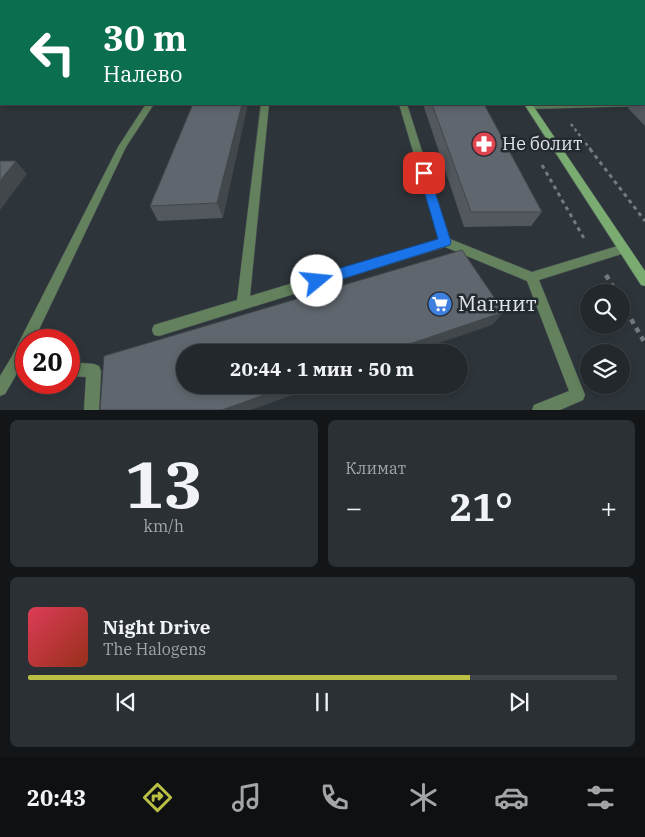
<!DOCTYPE html>
<html lang="ru">
<meta charset="utf-8">
<style>
:root{--surface:#22282c;--page:#2a3034;--text:#f1f3f6;--muted:#a2a6a9;--line:#3f4448;--accent:#bbc045}
body{margin:0;font-family:"IBM Plex Serif",serif;background:var(--page);color:var(--text);height:100vh;display:flex;flex-direction:column;font-size:19px;white-space:nowrap}
*{box-sizing:border-box;margin:0}
p{font-size:16px;color:var(--muted)}
.icon{flex:none;width:28px;height:28px;fill:none;stroke:currentColor;stroke-width:2;stroke-linecap:round;stroke-linejoin:round}
.map{position:relative;height:410px;overflow:hidden}
.drawer{display:flex;flex-direction:column;gap:10px;padding:10px;background:#131618;flex:1}
.drawer>*{flex:none}
.guide{position:absolute;left:0px;top:0px;width:645px;height:105px;box-shadow:0 2px 8px #0003,0 0 0 1px var(--line);background:#0b6e4f;color:#fff;overflow:hidden}
.tools{position:absolute;left:580px;top:284px;display:grid;gap:10px}
.tools a{display:grid;place-items:center;width:50px;height:50px;border-radius:50%;background:var(--surface);box-shadow:0 2px 8px #0003,0 0 0 1px var(--line);font-size:25px}
.speed{position:absolute;left:15px;top:329px;display:flex;gap:10px;font-size:25px;font-weight:700;text-align:center}
.speed>*{display:grid;place-content:center;width:65px;height:65px;border-radius:50%;background:var(--surface);box-shadow:0 2px 8px #0003,0 0 0 1px var(--line);line-height:1}
.speed .limit{border:8px solid #d22;background:#fff;color:#111}
.pin{position:absolute;display:grid;place-items:center;width:42px;height:42px;color:#fff;margin:-21px;border-radius:10px;box-shadow:0 2px 8px #0006}
.me{position:absolute;width:55px;margin:-28px;rotate:73deg;stroke-linejoin:round;filter:drop-shadow(0 0 4px #0008)}
.turn{display:flex;align-items:center;gap:18px;height:105px;padding:0 20px;font-size:22px}
.turn .icon{width:65px;height:65px;stroke-width:2.5}
.turn b{display:block;font-size:35px;line-height:42px}
.big{font-size:38px;font-weight:700;line-height:1.1}
.drawer .card{flex:1;display:flex;flex-direction:column;justify-content:center;gap:8px;min-width:0;padding:0 18px;border-radius:8px;background:var(--page)}
.drawer .dial{align-items:center;gap:0}
.dial b{font-size:65px;line-height:1}
.song{display:flex;align-items:center;gap:15px}
.cover{width:60px;height:60px;border-radius:8px;background:linear-gradient(135deg,hsl(350 70% 55%),hsl(10 70% 35%))}
.played{height:5px;border-radius:2px;background:linear-gradient(90deg,var(--accent) 75%,var(--line) 75%)}
.keys{display:flex;justify-content:space-around;direction:ltr}
.heat{display:flex;justify-content:space-between;align-items:center;font-size:28px;direction:ltr}
.drawer .tiles{flex:1;display:grid;gap:10px;grid-template-columns:1fr 1fr}
.card:last-child{grid-column:span 2}
.trip{position:absolute;left:176px;top:344px;width:292px;height:50px;border-radius:25px;background:var(--surface);box-shadow:0 2px 8px #0003,0 0 0 1px var(--line);font-weight:700;line-height:50px;text-align:center}
.tabs{display:flex;height:80px;justify-content:space-around;align-items:center;background:#0e1012;color:var(--muted)}
.tabs .icon{width:35px;height:35px}
.tabs .on{color:var(--accent)}
.tabs b{font-size:22px;color:var(--text)}
.map>svg:first-child{display:block}
.lines{fill:none;stroke-linecap:round;stroke-linejoin:round}
.service-casing{stroke:#4a5156;stroke-width:1}
.secondary-casing{stroke:#4a5156;stroke-width:1}
.path-far2{stroke:#747a7e;stroke-width:2.5;stroke-dasharray:3 3;stroke-linecap:butt}
.path-far1{stroke:#747a7e;stroke-width:3;stroke-dasharray:4 4;stroke-linecap:butt}
.path{stroke:#747a7e;stroke-width:4.5;stroke-dasharray:5 5;stroke-linecap:butt}
.service{fill:#62815c;fill-rule:evenodd}
.secondary{fill:#7aac71;fill-rule:evenodd}
.wall{fill:#52585e}
.shaded-wall{fill:#42474c}
.building{fill:#5f666d;stroke:#42474c}
.route{fill:#1a73e8;stroke:#114b97}
.labels{text-anchor:middle;stroke-width:5;stroke-linejoin:round;paint-order:stroke}
.poi-label{font-size:18px;fill:#e0e4e8;stroke:#242b30;text-anchor:start}
.near-poi-label{font-size:21px;fill:#e0e4e8;stroke:#242b30;text-anchor:start}
</style>
<div class="map">
<svg width="645" height="410" viewBox="0 0 645 410">
<rect width="100%" height="100%" fill="#2e353a"/>
<g class="lines">
<defs>
<g id="service">
<polygon points="296,0 300,0 301,1 296,1"/>
<rect x="0" y="15" width="1" height="4"/>
<polygon points="146,104 154,104 126,147 34,340 26,340 26,371 19,370 5,394 0,396 0,376 11,358 118,147"/>
<polygon points="261,104 269,104 250,296 439,239 399,104 407,104 450,239 532,272 624,244 628,246 630,249 628,252 539,280 585,395 583,400 560,410 532,410 534,405 569,391 527,281 445,247 159,336 154,335 152,330 154,325 237,300"/>
<polygon points="566,104 644,104 640,106 531,109 527,107 531,105"/>
<polygon points="69,362 94,364 99,366 101,371 99,410 84,410 86,377 69,376"/>
</g>
<g id="secondary">
<polygon points="461,0 466,0 467,1 461,1"/>
<polygon points="524,104 532,104 645,271 645,286 641,285"/>
</g>
</defs>
<use href="#service" class="service-casing"/>
<use href="#secondary" class="secondary-casing"/>
<polyline class="path-far2" points="571,124 591,150"/>
<g class="path-far1">
<polyline points="590,149 645,221"/>
<polyline points="542,165 585,240"/>
</g>
<g class="path">
<polyline points="606,275 616,292"/>
<polyline points="621,302 645,343"/>
</g>
<use href="#service" class="service"/>
<use href="#secondary" class="secondary"/>
</g>
<g class="wall">
<polygon points="515,0 566,0 567,1 516,1"/>
<polygon points="644,66 645,67 645,126 628,108 631,104 644,104"/>
<polygon points="193,104 223,218 158,221 150,206"/>
<polygon points="423,104 484,104 542,212 531,226 464,227"/>
</g>
<g class="shaded-wall">
<polygon points="242,104 248,104 223,218 217,203"/>
<polygon points="16,161 27,174 0,210 0,181"/>
<polygon points="504,312 492,325 413,352 386,352"/>
<polygon points="292,385 320,385 251,410 222,410"/>
</g>
<g class="building">
<polygon points="235,0 269,0 269,1 234,1"/>
<polygon points="531,0 566,0 567,1 532,1"/>
<polygon points="644,66 645,67 645,88 644,88"/>
<polygon points="193,104 242,104 217,203 150,206"/>
<polygon points="432,104 484,104 542,212 471,212"/>
<polygon points="0,161 16,161 0,181"/>
<polygon points="462,250 504,312 386,352 185,352 185,385 292,385 222,410 100,410 104,356"/>
</g>
<polygon class="route" points="424,169 429,173 451,242 450,245 317,287 312,286 310,281 312,277 317,275 438,239 419,173"/>
<defs>
<symbol id="pharmacy-disc" viewBox="-11 -11 22 22"><circle r="9.5" fill="#e0444e" stroke="#242b30"/><path d="M-2-6h4v4h4v4h-4v4h-4v-4h-4v-4h4Z" fill="#fff"/></symbol>
<symbol id="supermarket-disc" viewBox="-11 -11 22 22"><circle r="9.5" fill="#3f7fe0" stroke="#242b30"/><path d="M-6-5.5h2.5l.6 2H6L4.5 2H-2.5L-4.4-4H-6ZM-1.5 3.2a1.3 1.3 0 1 0 .1 0ZM3 3.2a1.3 1.3 0 1 0 .1 0Z" fill="#fff"/></symbol>
</defs>
<g fill-rule="evenodd">
<use href="#pharmacy-disc" x="470" y="130" width="28" height="28"/>
<use href="#supermarket-disc" x="426" y="290" width="28" height="28"/>
</g>
<g class="labels">
<g class="poi-label">
<text x="502" y="150">Не болит</text>
</g>
<g class="near-poi-label">
<text x="458" y="311">Магнит</text>
</g>
</g>
</svg>
<div class="tools">
<a><svg class="icon" aria-label="search" viewBox="0 0 24 24"><circle cx="10" cy="10" r="6"/><path d="M15 15l6 6"/></svg></a>
<a><svg class="icon" aria-label="layers" viewBox="0 0 24 24"><path d="M12 4l9 5-9 5-9-5zM3 14l9 5 9-5"/></svg></a>
</div>
<div class="speed"><div class="limit">20</div></div>
<div class="pin" style="left:424px;top:173px;background:#d93025"><svg class="icon" aria-label="arrive" viewBox="0 0 24 24"><path d="M6 21V4h12l-3 4 3 4H6"/></svg></div>
<svg class="me" style="left:317px;top:281px" viewBox="-20 -20 40 40"><circle r="19" fill="#fff"/><path d="M0-13L10 11 0 6-10 11z" fill="#1a73e8"/></svg>
<div class="trip">20:44 · 1 мин · 50 m</div>
<div class="guide">
<div class="turn"><svg class="icon" aria-label="left" viewBox="0 0 24 24"><path d="M17 20v-9H6M10 6l-5 5 5 5"/></svg><div><b>30 m</b>Налево</div></div>
</div>
</div>
<section class="drawer">
<div class="tiles">
<div class="card dial"><b>13</b><p>km/h</p></div>
<div class="card"><p>Климат</p>
<div class="heat"><a>−</a><b class="big">21°</b><a>+</a></div>
</div>
<div class="card">
<div class="song"><i class="cover"></i><div><b>Night Drive</b><p>The Halogens</p></div></div>
<div class="played"></div>
<div class="keys"><svg class="icon" aria-label="previous" viewBox="0 0 24 24"><path d="M18 5L8 12l10 7zM5 5v14"/></svg><svg class="icon" aria-label="pause" viewBox="0 0 24 24"><path d="M8 5v14M16 5v14"/></svg><svg class="icon" aria-label="next" viewBox="0 0 24 24"><path d="M6 5l10 7-10 7zM19 5v14"/></svg></div>
</div>
</div>
</section>
<nav class="tabs">
<b>20:43</b>
<svg class="icon on" aria-label="directions" viewBox="0 0 24 24"><path d="M12 3l9 9-9 9-9-9zM9 14v-3h6M13 9l2 2-2 2"/></svg>
<svg class="icon" aria-label="music" viewBox="0 0 24 24"><path d="M9 18V5l10-2v13"/><circle cx="6" cy="18" r="3"/><circle cx="16" cy="16" r="3"/></svg>
<svg class="icon" aria-label="phone" viewBox="0 0 24 24"><path d="M5 4h4l2 5-3 2q2 4 5 5l2-3 5 2v4C11 20 4 13 5 4z"/></svg>
<svg class="icon" aria-label="climate" viewBox="0 0 24 24"><path d="M12 3v18M4 7l16 10M4 17L20 7"/></svg>
<svg class="icon" aria-label="car" viewBox="0 0 24 24"><path d="M5 17H2v-5l4-1 3-4h7l3 4 3 1v5h-3M9 17h6M6 11h13"/><circle cx="7" cy="17" r="2"/><circle cx="17" cy="17" r="2"/></svg>
<svg class="icon" aria-label="filters" viewBox="0 0 24 24"><path d="M4 7h16M4 17h16"/><circle cx="9" cy="7" r="2"/><circle cx="15" cy="17" r="2"/></svg>
</nav>
